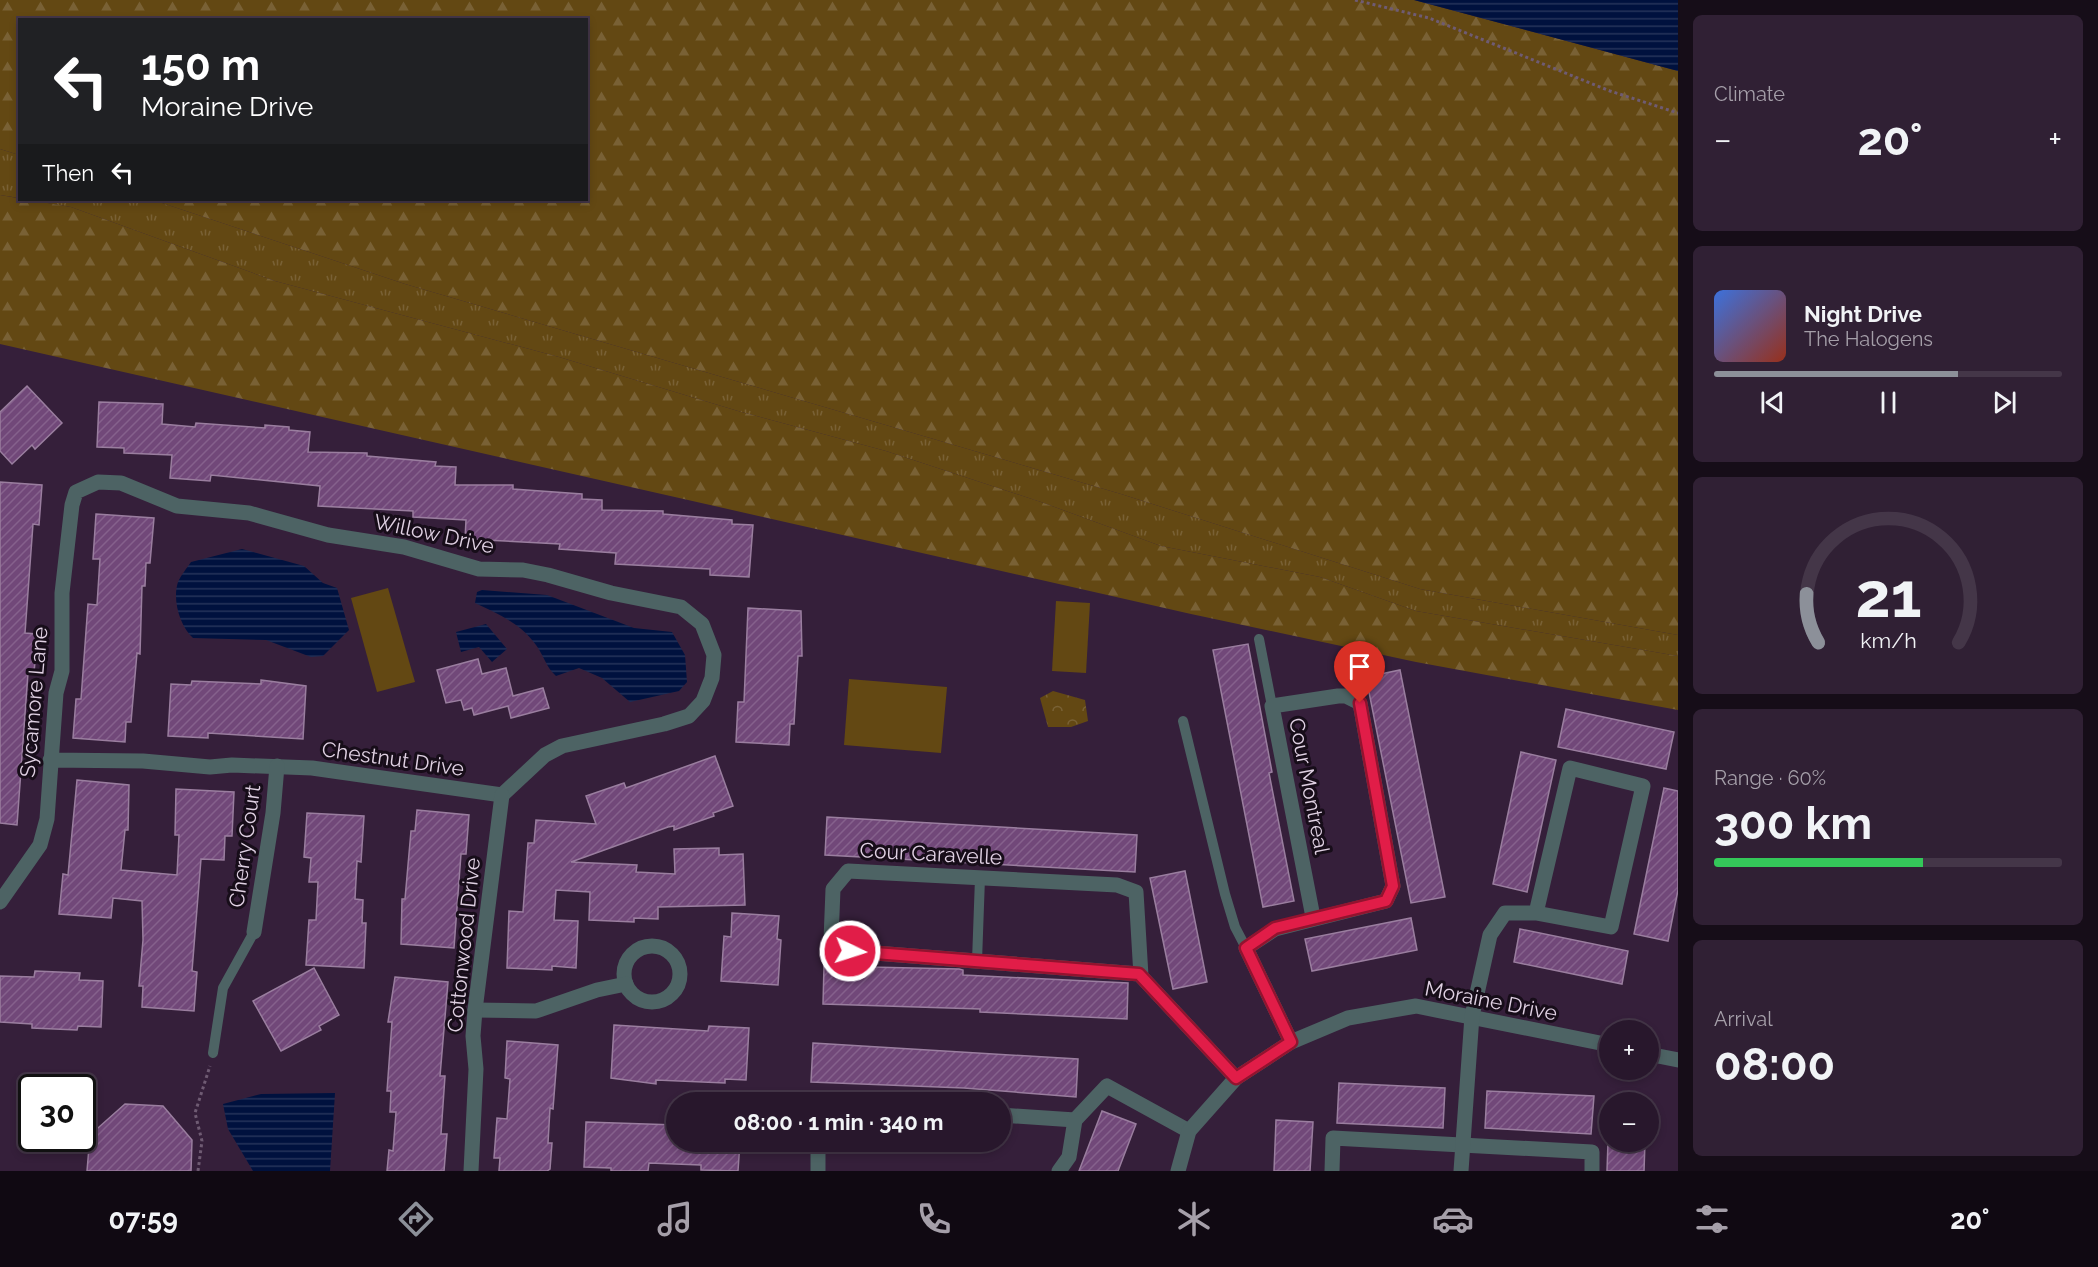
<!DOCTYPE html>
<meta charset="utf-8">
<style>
:root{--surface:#28172c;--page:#302034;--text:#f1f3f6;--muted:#a59fa9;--line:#443648;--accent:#8c9099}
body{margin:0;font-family:Raleway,sans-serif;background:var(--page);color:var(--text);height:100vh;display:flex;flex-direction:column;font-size:22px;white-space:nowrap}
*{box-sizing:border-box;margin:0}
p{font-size:20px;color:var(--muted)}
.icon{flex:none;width:33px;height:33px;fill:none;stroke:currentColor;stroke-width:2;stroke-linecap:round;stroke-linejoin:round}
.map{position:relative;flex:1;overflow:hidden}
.drawer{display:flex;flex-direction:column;gap:15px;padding:15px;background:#160d18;width:420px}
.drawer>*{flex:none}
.guide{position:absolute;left:18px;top:18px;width:570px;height:183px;border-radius:0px;box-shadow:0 3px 9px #0003,0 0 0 2px var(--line);background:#202124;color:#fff;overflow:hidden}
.buttons{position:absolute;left:1599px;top:1020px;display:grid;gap:12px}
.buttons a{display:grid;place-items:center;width:60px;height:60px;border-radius:50%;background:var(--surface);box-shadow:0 3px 9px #0003,0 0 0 2px var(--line);font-size:30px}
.speed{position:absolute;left:18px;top:1074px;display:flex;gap:12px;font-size:30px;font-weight:700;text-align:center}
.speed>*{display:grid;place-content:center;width:78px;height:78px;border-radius:50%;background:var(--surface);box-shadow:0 3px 9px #0003,0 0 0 2px var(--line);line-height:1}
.speed .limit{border:3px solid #111;border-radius:9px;background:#fff;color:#111}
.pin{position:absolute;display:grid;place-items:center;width:51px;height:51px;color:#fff;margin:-62px -26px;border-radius:50% 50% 50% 0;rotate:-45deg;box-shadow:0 0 6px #0007}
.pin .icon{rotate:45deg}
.me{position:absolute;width:66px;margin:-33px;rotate:94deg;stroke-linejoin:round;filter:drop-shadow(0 0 4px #0008)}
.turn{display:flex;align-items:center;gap:21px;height:126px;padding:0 24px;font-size:27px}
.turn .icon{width:78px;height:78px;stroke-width:2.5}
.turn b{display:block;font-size:42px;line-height:51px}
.then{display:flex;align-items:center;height:57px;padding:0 24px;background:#0003;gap:12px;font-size:22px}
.big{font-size:45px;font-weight:700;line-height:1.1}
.drawer .widget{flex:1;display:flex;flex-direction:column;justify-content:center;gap:9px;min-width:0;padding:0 21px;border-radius:9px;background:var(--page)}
.drawer .dial{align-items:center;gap:0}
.dial svg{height:156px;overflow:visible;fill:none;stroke:var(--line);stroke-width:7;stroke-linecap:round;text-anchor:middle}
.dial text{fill:var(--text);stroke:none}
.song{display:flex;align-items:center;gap:18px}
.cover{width:72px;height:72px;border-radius:9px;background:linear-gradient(135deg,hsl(220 70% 55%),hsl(10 70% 35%))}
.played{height:6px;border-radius:3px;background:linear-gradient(90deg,var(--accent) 70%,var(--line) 70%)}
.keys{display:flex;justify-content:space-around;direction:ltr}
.heat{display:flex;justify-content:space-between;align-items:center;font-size:33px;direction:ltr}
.charge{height:9px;border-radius:4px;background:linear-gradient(90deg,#34c759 60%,var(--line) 0)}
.trip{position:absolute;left:666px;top:1092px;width:345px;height:60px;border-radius:30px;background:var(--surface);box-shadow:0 3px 9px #0003,0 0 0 2px var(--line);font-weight:700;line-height:60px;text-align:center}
.tab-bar{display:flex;height:96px;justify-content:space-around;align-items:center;background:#100912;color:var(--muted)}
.tab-bar .icon{width:42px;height:42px}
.tab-bar .on{color:var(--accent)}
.tab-bar b{font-size:27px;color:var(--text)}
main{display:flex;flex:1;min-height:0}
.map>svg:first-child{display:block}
.grass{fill:url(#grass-tufts)}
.forest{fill:url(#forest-firs)}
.park{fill:url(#park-crowns)}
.pitch{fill:#634813}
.water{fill:url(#water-rules)}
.building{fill:url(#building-hatch);stroke:#9a7e9f;stroke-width:1.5}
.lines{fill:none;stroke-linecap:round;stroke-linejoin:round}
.path{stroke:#6f5b73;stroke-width:3;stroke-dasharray:3 3;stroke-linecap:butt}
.service{stroke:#4d6364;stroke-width:10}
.minor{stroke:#4d6364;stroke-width:15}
.route-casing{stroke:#92132f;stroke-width:15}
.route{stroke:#e11d48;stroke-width:10}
.labels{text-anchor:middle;stroke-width:6;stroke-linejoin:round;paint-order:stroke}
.street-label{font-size:21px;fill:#dfd0e2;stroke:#170d19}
</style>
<main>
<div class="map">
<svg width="1678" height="1171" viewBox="0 0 1678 1171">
<defs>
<pattern id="grass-tufts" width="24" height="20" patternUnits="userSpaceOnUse" patternTransform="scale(1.5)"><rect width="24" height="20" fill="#634813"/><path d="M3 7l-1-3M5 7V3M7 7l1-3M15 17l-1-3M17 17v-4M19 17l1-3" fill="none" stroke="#796135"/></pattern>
<pattern id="forest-firs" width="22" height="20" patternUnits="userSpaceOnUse" patternTransform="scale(1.5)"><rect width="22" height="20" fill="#634813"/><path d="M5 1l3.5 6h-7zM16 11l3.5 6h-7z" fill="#796135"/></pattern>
<pattern id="park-crowns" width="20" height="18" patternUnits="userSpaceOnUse" patternTransform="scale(1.5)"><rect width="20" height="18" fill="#634813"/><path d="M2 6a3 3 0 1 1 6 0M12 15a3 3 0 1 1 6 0" fill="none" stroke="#796135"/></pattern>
<pattern id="water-rules" width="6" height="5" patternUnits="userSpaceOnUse" patternTransform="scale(1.5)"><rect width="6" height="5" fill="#00113e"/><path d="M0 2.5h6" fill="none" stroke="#25335a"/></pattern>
<pattern id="building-hatch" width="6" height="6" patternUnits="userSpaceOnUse" patternTransform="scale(1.5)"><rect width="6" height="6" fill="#714879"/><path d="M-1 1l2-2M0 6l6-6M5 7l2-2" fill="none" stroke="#85618c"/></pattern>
</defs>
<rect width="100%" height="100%" fill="#351f3a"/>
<g class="grass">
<polygon points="0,149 19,155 19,198 0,195"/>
<polygon points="29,200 153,200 405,284 1121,494 1420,589 1678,635 1678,656 1416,611 1320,577 1161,546 1041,502 886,451 738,411 559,357 275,281 71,207"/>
</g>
<g class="forest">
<polygon points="0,0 1414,0 1678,71 1678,635 1420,589 1121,494 405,284 153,200 586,200 586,20 20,20 19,155 0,149"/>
<polygon points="0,195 71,207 275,281 559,357 738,411 886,451 1041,502 1161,546 1320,577 1416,611 1678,656 1678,710 1416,662 1191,614 0,344"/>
</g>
<polygon class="park" points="1053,691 1085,700 1088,721 1071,727 1048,727 1040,698"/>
<g class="pitch">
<polygon points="388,588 415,682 377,692 351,598"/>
<polygon points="1056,601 1090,603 1086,673 1052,671"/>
<polygon points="849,679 947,687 941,753 844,745"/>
</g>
<g class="water">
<polygon points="1414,0 1678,0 1678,71"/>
<path d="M242,549L304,566L323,583L337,588L349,630L323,656L311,657L266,640L193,638C180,626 172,600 178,582C181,575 187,568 191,562Z"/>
<path d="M482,590L547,595L634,628L672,632L685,655L687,682L679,691L630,702L602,678L579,668L556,676C546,667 544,656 536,645C520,623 498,614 475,603L477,592Z"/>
<polygon points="486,624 507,649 492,662 479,647 461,652 456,632"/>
<polygon points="335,1093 330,1171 253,1171 228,1129 223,1104 261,1094"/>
</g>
<g class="building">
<polygon points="27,386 62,423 35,449 32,445 12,464 0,451 0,412"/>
<polygon points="99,402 163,404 162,424 195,427 196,423 265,428 265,425 289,427 289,430 310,432 308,452 367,453 367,456 436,462 435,466 456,467 455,485 513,485 513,489 582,494 582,499 602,500 602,510 663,511 663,514 732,520 732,524 753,525 749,577 710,575 710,569 615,564 616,553 559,549 560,544 465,539 466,520 413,517 413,511 318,506 320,486 211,475 210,481 170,478 172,455 124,453 124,448 97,447"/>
<polygon points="0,482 42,485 39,525 33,524 25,633 37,634 34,674 28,673 17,825 0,823"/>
<polygon points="96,514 154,518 150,563 146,563 145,586 142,586 140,654 137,653 131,722 126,722 125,742 73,738 76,699 81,699 88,604 97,605 100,559 93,559"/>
<polygon points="748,608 801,611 802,656 798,656 794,724 790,724 789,745 736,742 738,702 744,702"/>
<polygon points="1248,644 1272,772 1269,773 1294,901 1263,907 1213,650"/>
<polygon points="478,659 482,674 506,668 513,696 543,688 549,708 511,718 508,706 474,715 472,708 464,710 461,700 446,703 437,670"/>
<polygon points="1400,670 1445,897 1411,903 1366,677"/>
<polygon points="261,680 306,686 303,739 208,733 208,738 168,736 171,684 191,685 192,681 261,684"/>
<polygon points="1566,709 1674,732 1666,769 1558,747"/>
<polygon points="1521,752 1556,760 1527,892 1493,884"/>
<polygon points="715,756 733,806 713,813 714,816 674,830 674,826 668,827 571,862 637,865 636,872 675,874 674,849 719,848 719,855 743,854 745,905 658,907 658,919 634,918 634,922 589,920 590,892 556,890 554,920 578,921 576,968 552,966 552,970 507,968 509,911 523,912 528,843 534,843 536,820 596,824 586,796 624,783 626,788"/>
<polygon points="77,780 129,785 128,830 125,830 121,870 177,875 179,835 175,835 176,789 234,792 232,836 225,836 224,860 201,859 192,971 197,972 194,1011 142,1007 143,986 139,986 143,940 142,901 113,898 111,918 59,914 63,874 68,875"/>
<polygon points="1664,788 1678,791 1678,890 1668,941 1634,934"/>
<polygon points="417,810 469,815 466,854 461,854 454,948 401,944 402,899 405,899 411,831 415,831"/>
<polygon points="307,813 364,816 361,862 357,861 355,899 363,900 362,923 366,923 364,968 306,965 309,920 316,920 318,882 309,882 311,858 304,857"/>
<polygon points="827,817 1137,835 1135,872 825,855"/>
<polygon points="1185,871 1207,982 1173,989 1150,878"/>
<polygon points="732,913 779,916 777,939 781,940 778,985 721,981 724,936 731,937"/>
<polygon points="1411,918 1417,950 1312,971 1305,939"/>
<polygon points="1520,929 1628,951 1622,984 1514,962"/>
<polygon points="824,966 959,969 963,970 963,975 1128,983 1127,1019 980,1012 980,1009 823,1004"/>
<polygon points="314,968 339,1015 319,1026 321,1030 281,1051 253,1001"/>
<polygon points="35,971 80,973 79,980 103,981 101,1027 78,1026 77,1030 32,1028 32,1024 0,1022 0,976 34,977"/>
<polygon points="395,977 448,982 440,1076 445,1076 441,1134 447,1134 444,1171 387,1171 389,1150 393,1151 396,1112 390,1112 391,1091 387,1091 392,1022 388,1022"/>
<polygon points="614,1025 708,1031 709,1026 749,1028 746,1080 725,1079 725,1083 656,1080 656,1084 611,1078"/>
<polygon points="507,1041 558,1045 553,1109 550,1108 548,1143 552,1143 550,1169 547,1171 499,1171 500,1158 494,1158 497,1118 507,1119 510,1079 505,1078"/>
<polygon points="813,1043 1078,1059 1076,1097 964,1088 811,1082"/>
<polygon points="1339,1083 1445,1088 1443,1128 1337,1123"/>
<polygon points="1487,1091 1594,1096 1591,1134 1485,1128"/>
<polygon points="125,1104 163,1106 192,1140 191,1171 87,1171 90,1135"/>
<polygon points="1102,1111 1136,1124 1118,1171 1079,1171"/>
<polygon points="1276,1120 1313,1122 1310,1171 1274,1171"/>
<polygon points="586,1122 676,1125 676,1142 740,1142 738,1171 701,1170 701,1165 649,1163 648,1171 611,1171 611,1168 584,1167"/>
<polygon points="1608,1142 1645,1142 1644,1171 1607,1171"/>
</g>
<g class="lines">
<g class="path">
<polyline points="1355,0 1429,18 1610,91 1678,113"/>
<polyline points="198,1171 202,1141 195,1113 210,1066"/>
</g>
<g class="service">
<polyline points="1259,639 1272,706"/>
<polyline points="1183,721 1225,894 1235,927 1246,948"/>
<polyline points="977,961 980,878"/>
<polyline points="213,1053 223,988 254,932"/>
</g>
<g class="minor">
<polyline points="0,902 40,845 47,819 56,693 62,671 62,593 72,505 76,492 98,482 121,483 177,506 249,513 328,535 404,547 479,569 523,570 548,575 611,593 681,607 702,624 714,655 712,678 703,701 689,716 664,724 562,746 545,755 502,795 312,768 232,765 210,767 143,761 50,760"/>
<polyline points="254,932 273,813 277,766"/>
<circle cx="652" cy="974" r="28"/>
<polyline points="1141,976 1136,892 1117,885 848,871 833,889 831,940 850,951 1139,974 1236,1078"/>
<polyline points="475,1010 536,1011 597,990 626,984"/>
<polyline points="1291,1042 1246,948 1275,929 1386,901 1393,886 1360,703 1346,696 1338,696 1272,706 1313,917"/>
<polyline points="1648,1054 1678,1060"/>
<polyline points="820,1102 845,1102"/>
<polyline points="1000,1115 1075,1120"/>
<polyline points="471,1171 476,1069 473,1036 475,1010 502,795"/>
<polyline points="818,1171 818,1142"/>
<polyline points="1059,1171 1069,1157 1075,1120 1107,1086 1189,1131"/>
<polyline points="1178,1171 1189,1131 1236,1078 1291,1042 1348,1018 1416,1006 1610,1045"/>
<polyline points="1332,1171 1333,1138 1592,1152 1592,1171"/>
<polyline points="1461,1171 1472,1016 1490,935 1505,913 1536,913 1570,768 1643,786 1611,927 1536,913"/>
</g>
</g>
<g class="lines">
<defs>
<polyline id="route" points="850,951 1139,974 1236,1078 1291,1042 1246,948 1275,928 1386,901 1393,886 1360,703"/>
</defs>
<use href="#route" class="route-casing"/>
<use href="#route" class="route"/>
</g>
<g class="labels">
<g class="street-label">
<text transform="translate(434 534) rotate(12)" y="7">Willow Drive</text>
<text transform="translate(34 702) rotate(-85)" y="7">Sycamore Lane</text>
<text transform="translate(393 759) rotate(8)" y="7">Chestnut Drive</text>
<text transform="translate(1309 786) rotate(79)" y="7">Cour Montreal</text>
<text transform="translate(245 846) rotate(-82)" y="7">Cherry Court</text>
<text transform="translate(931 854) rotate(3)" y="7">Cour Caravelle</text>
<text transform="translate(464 945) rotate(-84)" y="7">Cottonwood Drive</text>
<text transform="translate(1491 1001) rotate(11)" y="7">Moraine Drive</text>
</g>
</g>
</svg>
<div class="buttons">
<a>+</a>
<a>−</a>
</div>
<div class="speed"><div class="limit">30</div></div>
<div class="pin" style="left:1360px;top:703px;background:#d93025"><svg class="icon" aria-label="arrive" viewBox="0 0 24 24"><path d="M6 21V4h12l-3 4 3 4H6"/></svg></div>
<svg class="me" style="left:850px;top:951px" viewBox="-20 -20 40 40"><circle r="17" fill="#e11d48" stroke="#fff" stroke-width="3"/><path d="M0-11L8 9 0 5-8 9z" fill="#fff"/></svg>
<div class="trip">08:00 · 1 min · 340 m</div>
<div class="guide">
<div class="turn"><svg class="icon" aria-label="left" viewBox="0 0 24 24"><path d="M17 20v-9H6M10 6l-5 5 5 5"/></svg><div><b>150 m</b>Moraine Drive</div></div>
<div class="then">Then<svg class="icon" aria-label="left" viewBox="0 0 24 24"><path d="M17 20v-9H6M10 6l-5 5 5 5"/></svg></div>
</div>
</div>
<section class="drawer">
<div class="widget"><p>Climate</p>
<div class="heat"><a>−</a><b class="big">20°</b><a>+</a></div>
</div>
<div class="widget">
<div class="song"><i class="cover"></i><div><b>Night Drive</b><p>The Halogens</p></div></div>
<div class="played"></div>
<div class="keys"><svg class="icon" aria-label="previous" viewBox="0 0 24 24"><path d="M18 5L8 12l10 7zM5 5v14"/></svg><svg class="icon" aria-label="pause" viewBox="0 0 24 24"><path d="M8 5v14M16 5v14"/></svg><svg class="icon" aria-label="next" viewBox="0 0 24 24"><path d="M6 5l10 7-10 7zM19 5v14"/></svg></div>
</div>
<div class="widget dial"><svg viewBox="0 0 100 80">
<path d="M14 69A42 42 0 1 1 86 69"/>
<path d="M14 69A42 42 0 0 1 8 44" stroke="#8c9099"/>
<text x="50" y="56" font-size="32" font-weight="700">21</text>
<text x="50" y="72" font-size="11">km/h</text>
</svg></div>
<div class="widget"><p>Range · 60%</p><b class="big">300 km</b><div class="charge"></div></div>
<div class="widget"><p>Arrival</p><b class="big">08:00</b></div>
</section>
</main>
<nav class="tab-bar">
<b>07:59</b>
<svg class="icon on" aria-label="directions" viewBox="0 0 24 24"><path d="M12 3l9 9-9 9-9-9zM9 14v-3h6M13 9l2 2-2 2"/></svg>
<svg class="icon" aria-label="music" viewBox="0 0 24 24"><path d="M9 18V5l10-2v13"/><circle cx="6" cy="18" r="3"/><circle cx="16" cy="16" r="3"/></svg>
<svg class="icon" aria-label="phone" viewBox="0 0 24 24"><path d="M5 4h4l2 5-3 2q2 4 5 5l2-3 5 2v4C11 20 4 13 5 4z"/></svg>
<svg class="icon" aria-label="climate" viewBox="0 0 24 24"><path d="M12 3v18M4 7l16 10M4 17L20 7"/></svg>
<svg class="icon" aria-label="car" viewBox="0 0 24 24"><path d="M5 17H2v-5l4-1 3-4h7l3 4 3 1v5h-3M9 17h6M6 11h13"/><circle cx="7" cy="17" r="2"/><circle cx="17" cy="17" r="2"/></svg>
<svg class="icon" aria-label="filters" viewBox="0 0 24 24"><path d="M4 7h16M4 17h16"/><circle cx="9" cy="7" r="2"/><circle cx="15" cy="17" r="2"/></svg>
<b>20°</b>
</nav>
